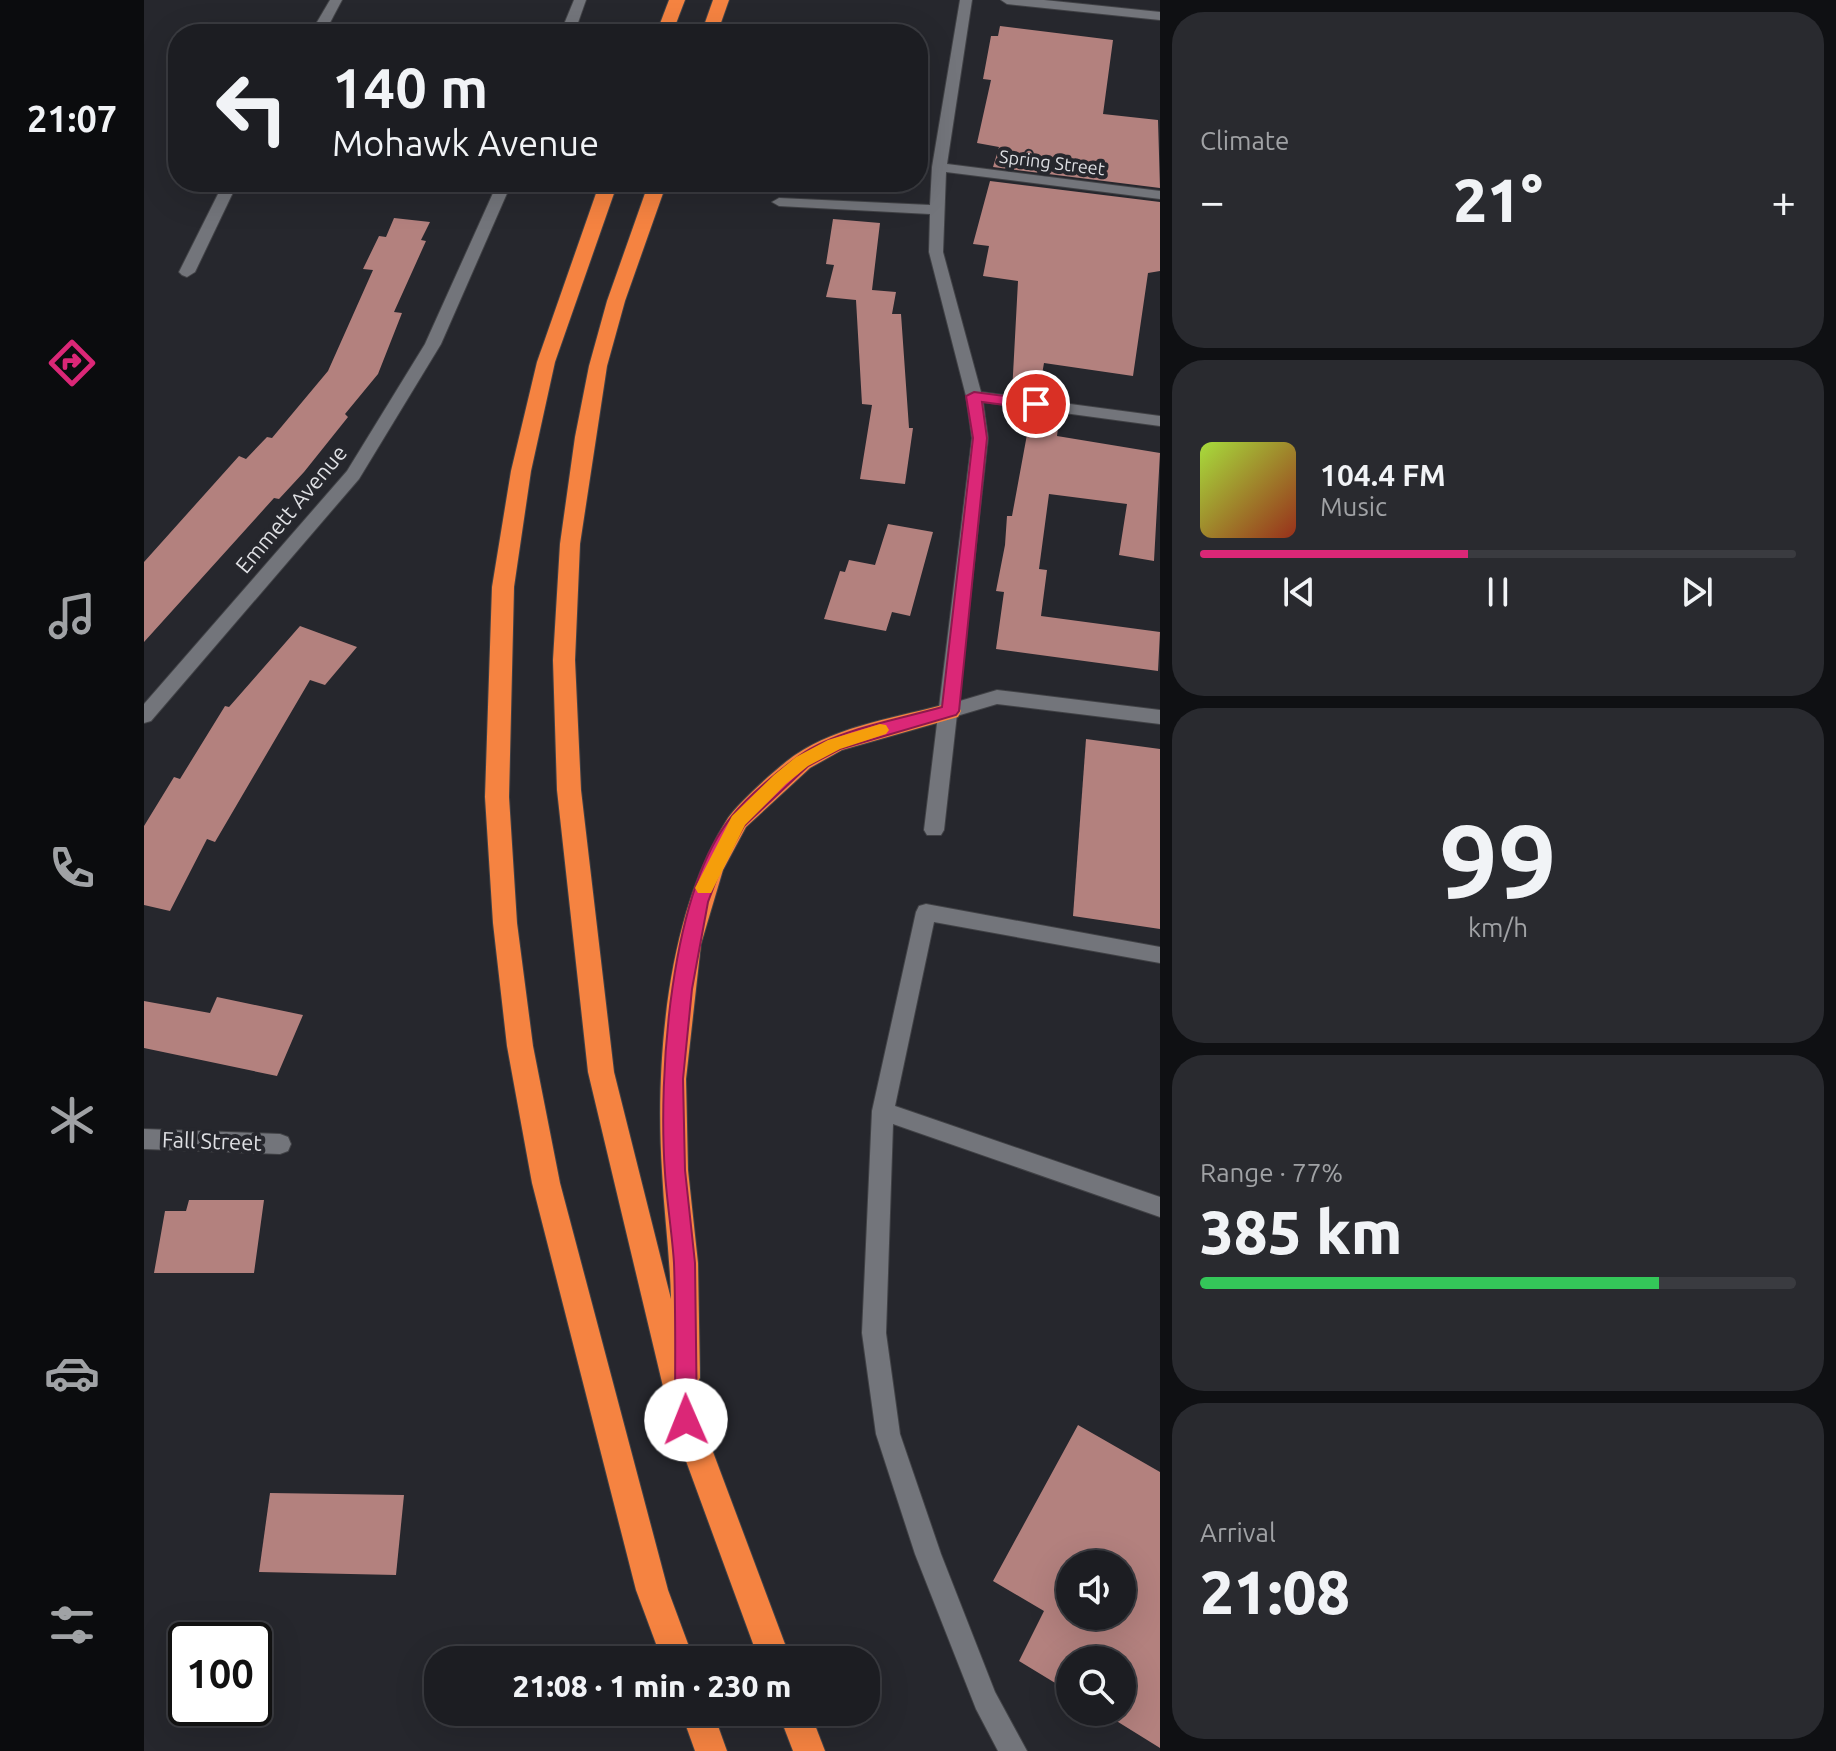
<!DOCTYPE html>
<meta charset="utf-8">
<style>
:root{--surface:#1c1d22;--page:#292a2f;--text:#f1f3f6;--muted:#a0a2a5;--line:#3a3b40;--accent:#db2777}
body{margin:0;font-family:Ubuntu,sans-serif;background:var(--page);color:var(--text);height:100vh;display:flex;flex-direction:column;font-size:30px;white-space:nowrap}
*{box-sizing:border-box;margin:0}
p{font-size:26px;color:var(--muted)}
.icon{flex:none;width:44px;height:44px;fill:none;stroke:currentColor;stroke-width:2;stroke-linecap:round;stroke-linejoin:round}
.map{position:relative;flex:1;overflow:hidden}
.sheet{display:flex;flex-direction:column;gap:12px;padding:12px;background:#0f1013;width:676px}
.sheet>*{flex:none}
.banner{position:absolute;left:24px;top:24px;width:760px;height:168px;border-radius:32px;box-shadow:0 8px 32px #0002,0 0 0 2px var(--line);background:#1c1d22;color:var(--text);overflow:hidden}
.tools{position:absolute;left:912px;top:1550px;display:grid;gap:16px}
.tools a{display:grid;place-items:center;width:80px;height:80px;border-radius:50%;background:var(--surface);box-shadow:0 8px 32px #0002,0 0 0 2px var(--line);font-size:40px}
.speed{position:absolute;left:24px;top:1622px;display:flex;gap:16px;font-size:40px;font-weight:700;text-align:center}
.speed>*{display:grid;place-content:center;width:104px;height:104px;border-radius:50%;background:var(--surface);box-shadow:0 8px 32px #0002,0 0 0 2px var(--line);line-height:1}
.speed .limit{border:4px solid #111;border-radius:12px;background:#fff;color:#111}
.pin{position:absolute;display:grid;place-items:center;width:68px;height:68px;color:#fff;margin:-34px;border:4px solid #fff;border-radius:50%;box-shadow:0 2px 8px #0007}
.me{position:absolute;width:88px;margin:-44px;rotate:359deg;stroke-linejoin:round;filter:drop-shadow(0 0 6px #0008)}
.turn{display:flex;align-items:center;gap:28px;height:168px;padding:0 32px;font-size:36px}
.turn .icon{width:104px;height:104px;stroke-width:2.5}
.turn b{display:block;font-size:56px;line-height:68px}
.big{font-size:60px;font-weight:800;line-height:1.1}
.sheet .widget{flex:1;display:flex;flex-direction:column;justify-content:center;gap:12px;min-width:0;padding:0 28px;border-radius:32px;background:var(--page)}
.sheet .dial{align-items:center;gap:0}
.dial b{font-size:104px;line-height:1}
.song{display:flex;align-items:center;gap:24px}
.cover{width:96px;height:96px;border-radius:12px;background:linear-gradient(135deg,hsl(80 70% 55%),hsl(10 70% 35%))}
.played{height:8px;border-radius:4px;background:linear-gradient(90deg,var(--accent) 45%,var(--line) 45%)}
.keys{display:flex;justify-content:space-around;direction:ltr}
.heat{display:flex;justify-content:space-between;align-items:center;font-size:44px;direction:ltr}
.charge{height:12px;border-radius:6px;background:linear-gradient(90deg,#34c759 77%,var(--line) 0)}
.trip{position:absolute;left:280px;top:1646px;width:456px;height:80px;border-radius:32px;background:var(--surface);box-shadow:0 8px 32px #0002,0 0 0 2px var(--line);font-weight:800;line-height:80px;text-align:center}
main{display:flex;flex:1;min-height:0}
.tabs{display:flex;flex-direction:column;width:144px;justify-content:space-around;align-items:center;background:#0b0c0e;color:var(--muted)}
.tabs .icon{width:56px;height:56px}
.tabs .active{color:var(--accent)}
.tabs b{font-size:36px;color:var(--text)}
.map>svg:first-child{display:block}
.building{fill:#b3817e;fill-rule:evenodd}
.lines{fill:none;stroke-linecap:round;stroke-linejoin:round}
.service-casing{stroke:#414246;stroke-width:2}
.minor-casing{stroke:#414246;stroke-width:2}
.secondary-casing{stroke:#414246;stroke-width:2}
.motorway-casing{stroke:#414246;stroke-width:2}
.service{fill:#73757b;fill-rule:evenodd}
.minor{fill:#73757b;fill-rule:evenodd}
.secondary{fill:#73757b;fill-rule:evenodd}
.motorway{fill:#f58341;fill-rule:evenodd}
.route{fill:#db2777;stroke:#8e194d;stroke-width:2}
.slow{fill:#f59e0b}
.labels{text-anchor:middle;stroke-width:8;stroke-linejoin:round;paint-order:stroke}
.far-street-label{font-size:18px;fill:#dedfe3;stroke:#26272d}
.street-label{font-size:22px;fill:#dedfe3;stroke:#26272d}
</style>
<main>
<nav class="tabs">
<b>21:07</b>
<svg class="icon active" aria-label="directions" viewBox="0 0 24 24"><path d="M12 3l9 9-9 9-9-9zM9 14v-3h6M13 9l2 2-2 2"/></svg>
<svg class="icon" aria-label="music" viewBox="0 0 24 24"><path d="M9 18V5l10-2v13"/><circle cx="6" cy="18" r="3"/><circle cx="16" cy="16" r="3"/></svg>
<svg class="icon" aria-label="phone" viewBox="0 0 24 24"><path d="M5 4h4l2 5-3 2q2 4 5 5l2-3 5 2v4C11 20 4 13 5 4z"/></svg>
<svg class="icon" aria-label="climate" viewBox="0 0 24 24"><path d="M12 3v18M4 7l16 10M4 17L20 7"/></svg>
<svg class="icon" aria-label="car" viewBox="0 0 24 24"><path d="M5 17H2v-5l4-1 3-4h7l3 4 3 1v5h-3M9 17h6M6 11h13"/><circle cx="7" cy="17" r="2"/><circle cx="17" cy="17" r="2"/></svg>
<svg class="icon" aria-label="filters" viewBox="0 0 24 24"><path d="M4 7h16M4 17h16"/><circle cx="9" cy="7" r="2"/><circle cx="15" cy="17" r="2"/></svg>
</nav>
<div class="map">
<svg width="1016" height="1751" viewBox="0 0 1016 1751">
<rect width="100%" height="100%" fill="#26272d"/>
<g class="building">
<polygon points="856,26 969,40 959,114 1014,120 1016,188 849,167 855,147 833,143 847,80 839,79 847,36 854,36"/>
<polygon points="846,181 1016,202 1016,271 1004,273 989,376 900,363 894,397 868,393 874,281 839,276 845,246 829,244"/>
<polygon points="250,218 286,222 277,240 282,241 250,312 258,313 234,374 201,414 204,417 160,472 135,499 130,498 0,642 0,562 95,456 102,459 123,437 128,438 184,371 229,270 219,269 235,236 242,237"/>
<polygon points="689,219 736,223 728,290 752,292 748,314 757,314 765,428 769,428 761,484 716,479 728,405 718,404 712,300 682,297 690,265 682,264"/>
<polygon points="868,409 915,419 913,436 1016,453 1010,561 975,555 983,504 905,494 895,569 903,570 897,616 1016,632 1014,671 852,649 860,592 852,591 861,545 863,516 868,516 884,429 867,427"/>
<polygon points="744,524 789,532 766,616 748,612 742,631 680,619 696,571 701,572 705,560 731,565"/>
<polygon points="156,626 213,647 181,685 166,680 71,842 63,839 26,911 0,905 0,826 30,777 36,779 81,706 85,707"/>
<polygon points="942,739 1016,749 1016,929 929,916"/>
<polygon points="73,997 159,1015 133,1076 0,1048 0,1001 66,1013"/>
<polygon points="45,1200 120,1200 110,1273 10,1273 21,1211 42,1211"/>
<path d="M934,1425L1016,1472V1748L958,1712H978V1660H926V1692L875,1661L900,1611L849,1581ZM926,1564H978V1616H926Z"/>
<polygon points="126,1493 260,1495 252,1575 115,1572"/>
</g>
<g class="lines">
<defs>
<g id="service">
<polygon points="186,0 198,0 180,34 166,34"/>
<polygon points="80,182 94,182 51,272 43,277 38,275 35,272"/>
<polygon points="782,904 1016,947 1016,963 790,922 751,1106 1016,1197 1016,1217 749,1124 742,1333 756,1434 797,1554 851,1692 883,1751 854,1751 832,1709 771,1554 732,1434 718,1333 728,1111 772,912 775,906"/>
</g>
<g id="minor">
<polygon points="430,0 442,0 430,34 416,34"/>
<polygon points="816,0 828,0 803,164 1016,191 1016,199 802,172 799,252 837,392 1016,416 1016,426 839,402 844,438 800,830 797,835 783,835 780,830 828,438 822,396 785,252 786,214 635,206 628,202 635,198 786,205 788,167"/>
<polygon points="857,0 900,0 1016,12 1016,20 863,4"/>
<polygon points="354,182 368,182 297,344 215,479 7,721 0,723 0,704 203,471 281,344"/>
<polygon points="0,1129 136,1134 144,1137 147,1144 144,1151 136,1154 0,1149"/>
</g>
<polygon id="secondary" points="853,690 1016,710 1016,724 853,704 806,718 797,711 799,706"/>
<g id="motorway">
<polygon points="525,0 541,0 528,34 512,34"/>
<polygon points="569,0 585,0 573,34 557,34"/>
<polygon points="456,182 474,182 411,362 387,471 370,587 365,797 373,923 389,1046 416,1183 524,1590 550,1660 518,1660 492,1590 388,1183 363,1046 349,923 341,797 348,587 367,471 393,362"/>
<path d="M505,182H523L481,301L463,366L436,544L431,660L437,790L470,1072L527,1299C526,1256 520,1214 518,1171C511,1061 523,912 584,818C594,803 635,766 651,755C695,725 756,717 806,703L814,705L817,711L814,717L698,750L666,768L602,827L579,870L557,944L542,1079L544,1170L554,1263L556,1378L549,1389L557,1420L647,1660H615L527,1420L444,1072L413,790L409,660L416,544L431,437L445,366L463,301Z"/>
<polygon points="537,1712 569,1712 583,1751 551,1751"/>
<polygon points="634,1712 666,1712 681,1751 649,1751"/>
</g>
</defs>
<use href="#service" class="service-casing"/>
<use href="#minor" class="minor-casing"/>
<use href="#secondary" class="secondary-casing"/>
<use href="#motorway" class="motorway-casing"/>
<use href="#service" class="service"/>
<use href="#minor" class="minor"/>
<use href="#secondary" class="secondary"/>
<use href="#motorway" class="motorway"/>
</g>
<path class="route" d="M830,392L892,400L899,404L892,409L838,402L843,438L815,711L812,715L696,749L664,766L600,826L576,870L564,902L548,989L539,1079L541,1170L551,1263L553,1420L550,1428L542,1431L534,1428L531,1420C531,1368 532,1315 530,1263C528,1233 523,1203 521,1173C514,1076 526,892 588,816C604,796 630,775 651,759C688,730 753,720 798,707L829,438L822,396Z"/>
<polygon class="slow" points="736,724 742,725 745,730 742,734 696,749 664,766 642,784 601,825 567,893 554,893 551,888 588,816 630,775 652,757 684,740"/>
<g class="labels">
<g class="far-street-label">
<text transform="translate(908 163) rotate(7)" y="6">Spring Street</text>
</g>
<g class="street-label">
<text transform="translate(147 509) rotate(-50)" y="8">Emmett Avenue</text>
<text transform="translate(68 1141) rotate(2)" y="8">Fall Street</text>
</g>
</g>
</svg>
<div class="tools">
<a><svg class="icon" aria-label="sound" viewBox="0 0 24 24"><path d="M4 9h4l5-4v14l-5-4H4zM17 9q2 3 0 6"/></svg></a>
<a><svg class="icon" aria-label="search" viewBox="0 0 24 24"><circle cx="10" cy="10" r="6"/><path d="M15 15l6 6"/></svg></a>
</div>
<div class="speed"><div class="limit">100</div></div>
<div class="pin" style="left:892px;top:404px;background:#d93025"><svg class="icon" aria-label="arrive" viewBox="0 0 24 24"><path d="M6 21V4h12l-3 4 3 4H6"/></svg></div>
<svg class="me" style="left:542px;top:1420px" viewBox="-20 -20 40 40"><circle r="19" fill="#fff"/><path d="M0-13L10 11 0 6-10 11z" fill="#db2777"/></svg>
<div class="trip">21:08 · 1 min · 230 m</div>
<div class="banner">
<div class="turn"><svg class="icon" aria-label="left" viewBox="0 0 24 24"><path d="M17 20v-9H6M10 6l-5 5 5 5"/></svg><div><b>140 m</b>Mohawk Avenue</div></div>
</div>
</div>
<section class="sheet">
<div class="widget"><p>Climate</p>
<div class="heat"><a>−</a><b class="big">21°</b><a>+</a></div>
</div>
<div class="widget">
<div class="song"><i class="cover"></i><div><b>104.4 FM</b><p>Music</p></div></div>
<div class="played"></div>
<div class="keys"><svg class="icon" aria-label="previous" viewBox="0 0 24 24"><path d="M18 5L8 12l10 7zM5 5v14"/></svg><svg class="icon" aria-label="pause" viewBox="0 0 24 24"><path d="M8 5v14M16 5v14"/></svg><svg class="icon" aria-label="next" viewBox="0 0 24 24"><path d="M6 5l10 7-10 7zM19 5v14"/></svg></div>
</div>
<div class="widget dial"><b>99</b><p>km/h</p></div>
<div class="widget"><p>Range · 77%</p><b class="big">385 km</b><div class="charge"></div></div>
<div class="widget"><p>Arrival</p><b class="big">21:08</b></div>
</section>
</main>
